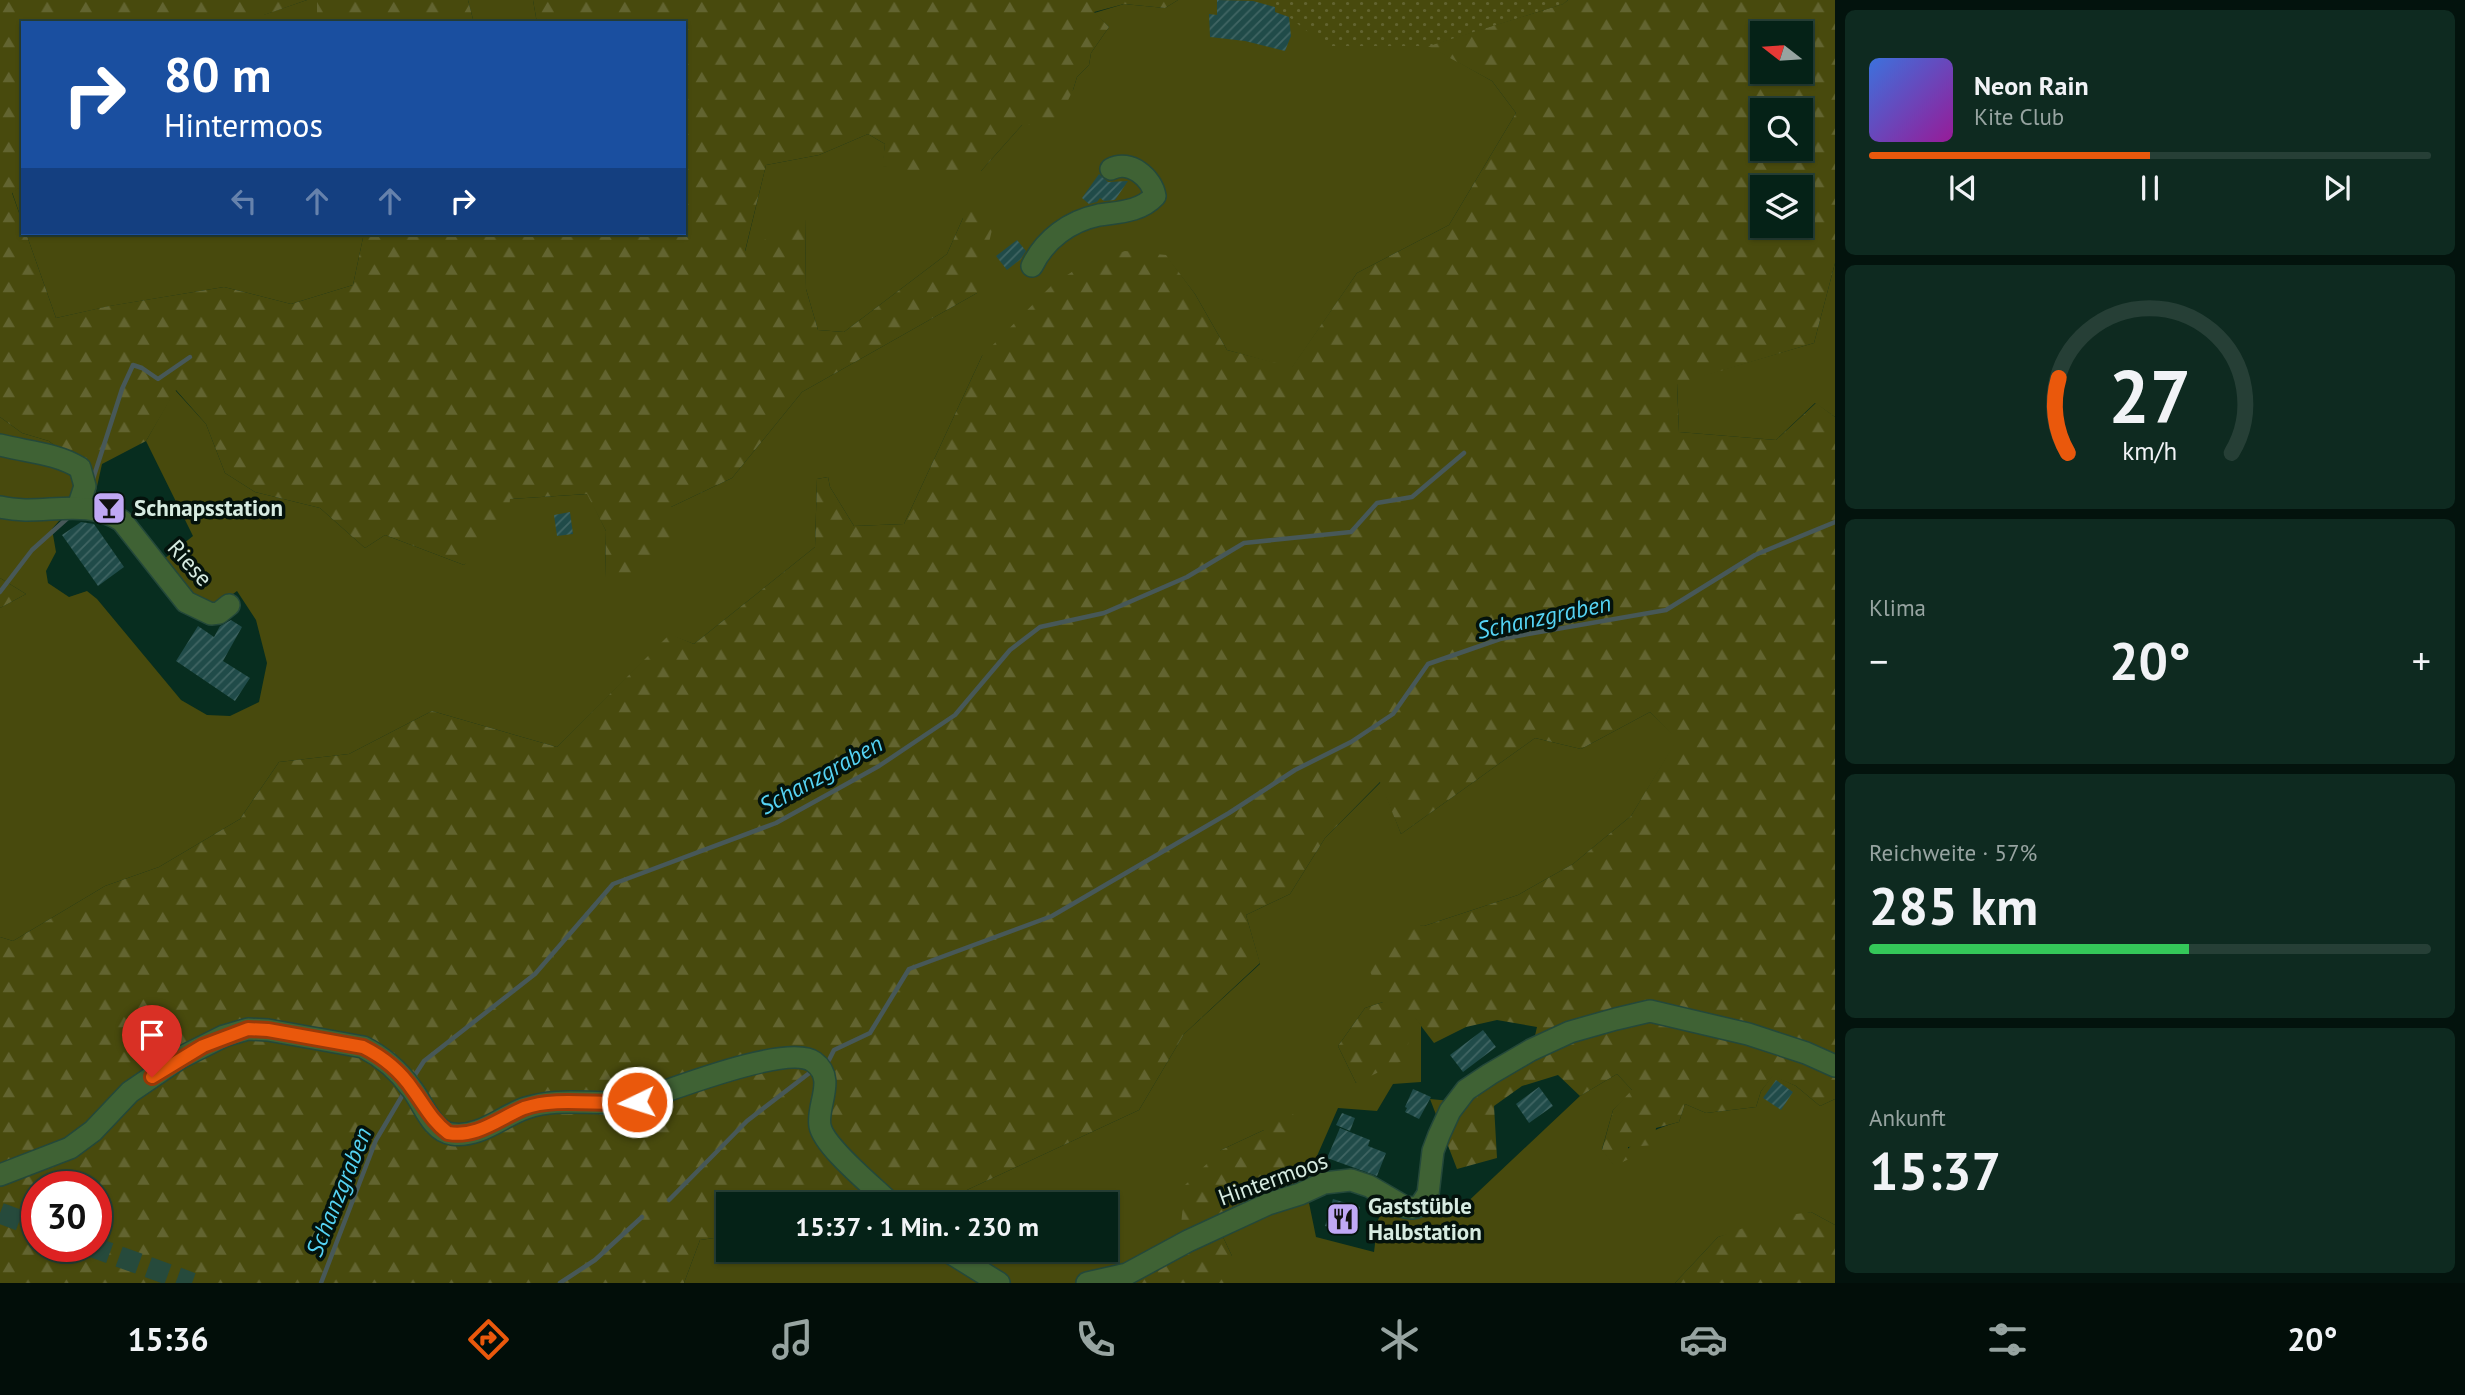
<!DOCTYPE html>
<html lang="de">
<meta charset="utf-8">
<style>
:root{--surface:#052217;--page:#0e2a20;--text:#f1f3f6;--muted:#97a4a1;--line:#263f36;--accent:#ea580c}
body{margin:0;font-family:"PT Sans",sans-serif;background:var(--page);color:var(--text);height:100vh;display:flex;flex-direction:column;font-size:26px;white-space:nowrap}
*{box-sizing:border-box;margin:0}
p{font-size:23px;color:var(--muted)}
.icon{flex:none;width:38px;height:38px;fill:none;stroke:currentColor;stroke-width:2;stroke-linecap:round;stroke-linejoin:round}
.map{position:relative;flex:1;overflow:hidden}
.panel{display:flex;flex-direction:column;gap:10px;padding:10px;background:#03130d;width:630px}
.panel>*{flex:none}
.banner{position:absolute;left:21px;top:21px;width:665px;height:214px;border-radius:0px;box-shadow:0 2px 5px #0004,0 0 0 2px var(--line);background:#1a4fa0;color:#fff;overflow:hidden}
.needle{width:46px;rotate:287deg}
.controls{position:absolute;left:1750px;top:21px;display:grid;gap:14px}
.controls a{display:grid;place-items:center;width:63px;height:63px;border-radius:0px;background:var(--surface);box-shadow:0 2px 5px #0004,0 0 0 2px var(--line);font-size:35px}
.speed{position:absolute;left:21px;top:1171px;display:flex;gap:14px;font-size:35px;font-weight:700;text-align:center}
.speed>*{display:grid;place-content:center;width:91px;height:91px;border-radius:50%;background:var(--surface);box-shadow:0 2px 5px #0004,0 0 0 2px var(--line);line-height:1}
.speed .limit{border:10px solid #d22;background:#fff;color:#111}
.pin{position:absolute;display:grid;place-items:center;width:60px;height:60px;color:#fff;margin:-72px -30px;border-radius:50% 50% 50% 0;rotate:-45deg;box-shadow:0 0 7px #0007}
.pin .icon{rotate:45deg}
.me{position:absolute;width:77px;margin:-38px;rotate:266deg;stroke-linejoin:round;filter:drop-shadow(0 0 5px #0008)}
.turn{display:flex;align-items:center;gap:24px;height:147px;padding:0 28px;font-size:32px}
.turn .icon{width:91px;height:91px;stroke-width:2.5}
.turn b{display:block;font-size:49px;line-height:60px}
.lanes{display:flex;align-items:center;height:66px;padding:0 28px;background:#0003;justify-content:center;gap:35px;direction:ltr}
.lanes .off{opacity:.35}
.big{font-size:52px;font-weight:700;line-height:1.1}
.panel .widget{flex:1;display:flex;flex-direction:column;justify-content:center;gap:10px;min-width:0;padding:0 24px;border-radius:10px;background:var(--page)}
.panel .dial{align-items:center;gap:0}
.dial svg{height:182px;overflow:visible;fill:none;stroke:var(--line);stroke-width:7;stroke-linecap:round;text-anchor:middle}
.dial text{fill:var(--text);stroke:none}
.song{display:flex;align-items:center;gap:21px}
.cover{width:84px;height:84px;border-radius:10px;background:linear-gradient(135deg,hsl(220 70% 55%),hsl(300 70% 35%))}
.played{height:7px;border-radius:4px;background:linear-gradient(90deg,var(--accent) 50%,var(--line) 50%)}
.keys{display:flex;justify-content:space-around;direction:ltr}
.heat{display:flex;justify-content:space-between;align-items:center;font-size:38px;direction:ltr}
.charge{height:10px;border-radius:5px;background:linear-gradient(90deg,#34c759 57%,var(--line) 0)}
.trip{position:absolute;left:716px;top:1192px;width:402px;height:70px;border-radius:0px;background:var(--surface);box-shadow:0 2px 5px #0004,0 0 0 2px var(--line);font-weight:700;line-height:70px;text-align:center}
.tabs{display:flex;height:112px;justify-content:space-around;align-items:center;background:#020e09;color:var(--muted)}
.tabs .icon{width:49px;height:49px}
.tabs .active{color:var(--accent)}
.tabs b{font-size:32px;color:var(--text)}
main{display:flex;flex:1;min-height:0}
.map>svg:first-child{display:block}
.grass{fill:#484a0d}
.forest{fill:url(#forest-firs);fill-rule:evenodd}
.park{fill:url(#park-dots)}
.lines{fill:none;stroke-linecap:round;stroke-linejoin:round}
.stream{stroke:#475858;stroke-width:4.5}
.building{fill:url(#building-hatch)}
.highway-tunnel{stroke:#264a3c;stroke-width:21;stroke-dasharray:21 10;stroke-linecap:butt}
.minor-casing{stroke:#24483a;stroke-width:24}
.minor{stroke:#3f6234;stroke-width:21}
.route-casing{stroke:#983908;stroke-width:18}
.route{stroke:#ea580c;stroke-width:12}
.labels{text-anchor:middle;stroke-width:7;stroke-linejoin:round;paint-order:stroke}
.poi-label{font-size:23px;font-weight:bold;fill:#d7ebe1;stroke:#04120c;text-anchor:start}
.street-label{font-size:23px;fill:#d7ebe1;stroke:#04120c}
.water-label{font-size:24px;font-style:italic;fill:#55d3f4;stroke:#04120c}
</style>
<main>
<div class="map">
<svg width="1835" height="1283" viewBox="0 0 1835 1283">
<defs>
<pattern id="forest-firs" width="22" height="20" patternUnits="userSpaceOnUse" patternTransform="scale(1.75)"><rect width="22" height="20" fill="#484a0d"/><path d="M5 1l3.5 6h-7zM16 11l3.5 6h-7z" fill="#626430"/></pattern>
<pattern id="park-dots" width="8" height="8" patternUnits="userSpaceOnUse" patternTransform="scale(1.75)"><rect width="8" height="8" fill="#484a0d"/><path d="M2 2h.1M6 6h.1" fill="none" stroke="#626430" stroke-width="1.8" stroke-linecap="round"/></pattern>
<pattern id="building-hatch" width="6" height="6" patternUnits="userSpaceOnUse" patternTransform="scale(1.75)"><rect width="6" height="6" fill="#204b49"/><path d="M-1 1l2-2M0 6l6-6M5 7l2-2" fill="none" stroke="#406563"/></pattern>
</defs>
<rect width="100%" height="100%" fill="#072d1f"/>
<g class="grass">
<polygon points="307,0 317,0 317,23 262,23 263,15"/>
<polygon points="468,0 533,0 537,23 474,23"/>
<polygon points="1178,0 1568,0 1563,4 1430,46 1492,81 1516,113 1449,225 1357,273 1292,368 1227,350 1195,294 1165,255 982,356 904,524 854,526 830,487 828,477 817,479 815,547 694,644 670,635 557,747 432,711 349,754 279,762 240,819 159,867 105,886 13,941 0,937 0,608 26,594 0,578 0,417 22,433 49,441 75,463 79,498 52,529 56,552 46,571 48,583 69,597 87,591 97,599 181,700 207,715 230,716 259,702 267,663 256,620 237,591 221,603 208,606 195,599 164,559 193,536 146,441 175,390 206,424 225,473 255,492 320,508 365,548 385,535 464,565 510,499 588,494 606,531 605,578 671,507 732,478 802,392 977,293 963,218 947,254 844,332 818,330 806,289 805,218 745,252 766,165 819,155 868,134 885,144 883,166 981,171 1022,125 1073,90 1077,77 1089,65 1091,53 1109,27 1094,13 1124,4 1165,8"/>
<polygon points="23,185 23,224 12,192"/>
<polygon points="26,233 364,233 353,285 291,304 224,287 110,306 56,318"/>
<polygon points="1835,263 1835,417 1815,403 1776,440 1679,432 1677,383 1814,343"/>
<path d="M1650,712L1678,739L1631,816L1573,864L1518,895L1424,926L1415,925L1383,1002L1365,1008L1338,1046L1356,1083L1415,1017L1421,1025V1082L1393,1084L1377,1111L1338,1108L1310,1172L1308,1198L1316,1237L1374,1252L1378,1220L1384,1207L1390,1206L1417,1216L1433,1209H1460L1580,1096L1617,1074L1633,1091L1613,1110L1602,1149L1614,1165C1633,1140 1649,1130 1679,1122L1685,1104L1706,1113L1756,1107L1761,1091L1773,1075L1796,1086L1820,1106L1835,1099V1225L1811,1212L1718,1237L1675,1283H1232V1256L1222,1235L1239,1189L1286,1166L1264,1130L1221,1150L1179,1245L1085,1283H684L700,1240L728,1236V1250H1106V1204H930L941,1202L1139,1110L1184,1034L1260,964L1246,915L1290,894L1325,838L1381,782L1401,834L1535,738L1581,749Z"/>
</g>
<g class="forest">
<polygon points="0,0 307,0 264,15 262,23 23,23 23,185 12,193 23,224 23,233 26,233 56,318 109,306 224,287 291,304 353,285 364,233 684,233 684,23 537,23 533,0 1178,0 1165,8 1124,4 1094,12 1109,27 1091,53 1089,65 1077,77 1073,90 1057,123 1022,125 981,171 932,176 882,166 885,144 868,134 819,155 766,165 745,251 805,217 806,289 818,330 844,332 947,254 963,218 980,204 996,213 977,293 802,392 732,478 671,507 676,542 634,580 605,578 606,531 587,494 510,499 508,521 464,565 385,535 365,548 320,508 255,492 225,473 206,424 176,390 146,441 102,464 94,500 79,498 75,462 49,441 22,433 0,417"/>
<polygon points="317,0 468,0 474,23 317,23"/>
<path d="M1568,0H1835V263L1814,343L1677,384L1679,432L1776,440L1816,403L1835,417V1099L1820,1106L1796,1086L1773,1076L1761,1091L1756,1107L1706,1113L1685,1104L1679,1122L1656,1128L1654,1145L1628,1147L1629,1159L1614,1166L1602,1150L1613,1110L1632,1090L1617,1074L1580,1096L1558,1075L1522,1086L1494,1106L1497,1158L1457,1169L1430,1099L1461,1102L1530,1057L1537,1027L1497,1020L1466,1027L1434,1043L1415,1018L1404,1060L1356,1083L1338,1046L1365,1008L1383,1002L1369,969L1415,924L1424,926L1518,895L1573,864L1631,816L1677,739L1650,712L1581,749L1535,738L1401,834L1380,782L1325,838L1290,894L1246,915L1260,963L1184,1034L1139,1110L941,1202L728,1204V1236L700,1240L684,1283H0V937L13,941L105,886L159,867L240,819L279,762L349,754L432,711L557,747L670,634L694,644L815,547L817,479L828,477L830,487L854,526L904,524L982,356L1052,285L1084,264L1125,251L1166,255L1195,294L1227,350L1292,367L1357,273L1449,225L1516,113L1492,81L1428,46L1563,4ZM1762,33H1801V72H1762ZM1762,110H1801V149H1762ZM1762,187H1801V226H1762ZM37,1186H96V1246H37Z"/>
<polygon points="0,578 26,594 0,608"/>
<polygon points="1281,1104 1296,1117 1286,1166 1239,1189 1222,1235 1232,1256 1232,1283 1085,1283 1179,1245 1185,1185 1221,1150 1264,1130"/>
<polygon points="1811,1212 1835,1225 1835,1283 1675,1283 1718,1237 1775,1217"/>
</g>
<polygon class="park" points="1263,0 1567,0 1563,4 1429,46 1326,46 1289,17 1275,12 1274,7"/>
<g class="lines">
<g class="stream">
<polyline points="92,482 122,389 133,365 142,368 158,379 190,357"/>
<polyline points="0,592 32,550 71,515"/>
<polyline points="829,1060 834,1050 870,1033 909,969 1052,916 1229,813 1295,770 1351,742 1393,714 1428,664 1500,639 1666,610 1755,555 1835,522"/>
<polyline points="413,1078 424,1061 535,974 613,884 776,823 879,766 955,715 1010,650 1040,627 1104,613 1187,577 1244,543 1351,532 1377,503 1412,497 1464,453"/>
<polyline points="669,1200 747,1121 812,1071"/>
<polyline points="321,1283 376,1140 405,1091"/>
<polyline points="560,1283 595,1260 642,1217"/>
</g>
</g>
<g class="building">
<polygon points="1217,0 1253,1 1275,7 1275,12 1289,17 1291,36 1285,51 1245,41 1210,37 1209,14 1217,15"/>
<polygon points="1099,174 1108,182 1128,181 1115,200 1104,201 1100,198 1097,202 1089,204 1082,198"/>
<polygon points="1017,240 1026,251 1021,259 1007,270 996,256"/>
<polygon points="570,512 573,534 557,536 554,515"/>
<polygon points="81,522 94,524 124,567 98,586 62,535"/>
<polygon points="231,620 242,627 223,661 250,678 235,701 176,661 198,626 214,637 220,626"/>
<polygon points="1483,1030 1496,1047 1463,1072 1450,1055"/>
<polygon points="1776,1080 1793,1092 1781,1110 1763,1098"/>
<polygon points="1539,1087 1553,1106 1529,1123 1516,1104"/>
<polygon points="1413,1089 1431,1097 1419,1119 1405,1112 1407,1108 1405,1107"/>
<polygon points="1342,1113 1355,1118 1350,1131 1336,1125"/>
<polygon points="1340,1128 1370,1140 1368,1146 1386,1153 1377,1176 1327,1158"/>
<polygon points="1333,1199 1360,1207 1352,1234 1325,1226"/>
</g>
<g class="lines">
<g class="highway-tunnel">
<polyline points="0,1213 37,1227"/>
<polyline points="90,1246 192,1283"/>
</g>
<defs>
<g id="minor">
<path d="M1032,266C1045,239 1070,221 1099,215C1119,212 1140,212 1155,196C1152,178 1130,159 1111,169"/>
<path d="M0,445C27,452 56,453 80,468L85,486L78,507"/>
<path d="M0,507C41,517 84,496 122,521L186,602L211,614L219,613L229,605"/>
<path d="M0,1175L70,1148L93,1131L130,1092L180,1058L224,1036L248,1029L268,1030L363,1047C383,1057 398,1070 411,1088C423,1102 431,1131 452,1134C480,1138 502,1116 526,1108C567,1094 611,1111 652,1096C681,1086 790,1044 814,1062C837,1079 816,1105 820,1126C824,1147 874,1187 891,1204"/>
<polyline points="946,1250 999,1283"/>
<polyline points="1087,1283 1127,1274 1188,1241 1268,1204 1300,1194 1324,1183 1351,1180 1369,1186 1405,1207 1413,1208 1420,1206 1428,1194 1433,1151 1439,1135 1450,1111 1466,1090 1490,1074 1531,1050 1570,1032 1616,1019 1650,1011 1748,1034 1806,1053 1835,1066"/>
</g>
</defs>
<use href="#minor" class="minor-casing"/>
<use href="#minor" class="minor"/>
</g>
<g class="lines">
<defs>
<path id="route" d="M152,1077L203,1046L248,1029L268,1030L363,1047C383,1057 401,1072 413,1090C425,1106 432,1121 448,1133C477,1138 498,1119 524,1108C557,1096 601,1106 637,1102"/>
</defs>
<use href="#route" class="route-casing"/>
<use href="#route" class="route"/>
</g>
<defs>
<symbol id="bar-square" viewBox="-11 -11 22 22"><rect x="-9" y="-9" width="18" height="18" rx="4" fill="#c0a8f4" stroke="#04120c"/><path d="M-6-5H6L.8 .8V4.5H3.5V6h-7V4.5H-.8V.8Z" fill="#111"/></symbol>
<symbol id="restaurant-square" viewBox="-11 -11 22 22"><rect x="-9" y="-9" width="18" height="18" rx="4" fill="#c0a8f4" stroke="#04120c"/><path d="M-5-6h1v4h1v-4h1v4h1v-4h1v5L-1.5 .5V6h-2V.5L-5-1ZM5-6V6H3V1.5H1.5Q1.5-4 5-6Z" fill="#111"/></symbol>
</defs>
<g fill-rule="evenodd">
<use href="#bar-square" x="90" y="489" width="38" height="38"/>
<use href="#restaurant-square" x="1324" y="1200" width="38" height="38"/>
</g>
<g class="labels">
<g class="poi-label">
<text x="134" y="516">Schnapsstation</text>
<text x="1368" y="1214">Gaststüble<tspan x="1368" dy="26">Halbstation</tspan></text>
</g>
<g class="street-label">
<text transform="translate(190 563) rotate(48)" y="8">Riese</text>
<text transform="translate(1273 1179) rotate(-20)" y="8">Hintermoos</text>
</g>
<g class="water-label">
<text transform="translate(1544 617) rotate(-12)" y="8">Schanzgraben</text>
<text transform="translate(821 775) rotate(-29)" y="8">Schanzgraben</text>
<text transform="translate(339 1192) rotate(-68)" y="8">Schanzgraben</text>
</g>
</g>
</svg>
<div class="controls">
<a><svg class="needle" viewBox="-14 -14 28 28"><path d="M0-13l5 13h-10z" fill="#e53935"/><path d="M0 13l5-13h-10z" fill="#97a4a1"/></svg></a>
<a><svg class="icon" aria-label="search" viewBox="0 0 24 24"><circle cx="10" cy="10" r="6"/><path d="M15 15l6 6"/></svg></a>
<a><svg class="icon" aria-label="layers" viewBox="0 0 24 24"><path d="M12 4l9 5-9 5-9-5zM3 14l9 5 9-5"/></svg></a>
</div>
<div class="speed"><div class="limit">30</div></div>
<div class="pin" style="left:152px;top:1077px;background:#d93025"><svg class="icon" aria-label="arrive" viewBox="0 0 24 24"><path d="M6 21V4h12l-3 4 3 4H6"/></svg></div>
<svg class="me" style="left:637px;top:1102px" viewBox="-20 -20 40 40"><circle r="17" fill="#ea580c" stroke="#fff" stroke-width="3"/><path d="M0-11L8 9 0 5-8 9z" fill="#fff"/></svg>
<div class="trip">15:37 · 1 Min. · 230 m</div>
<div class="banner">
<div class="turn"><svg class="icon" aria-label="right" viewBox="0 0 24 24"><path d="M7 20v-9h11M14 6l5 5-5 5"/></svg><div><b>80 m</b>Hintermoos</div></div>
<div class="lanes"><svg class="icon off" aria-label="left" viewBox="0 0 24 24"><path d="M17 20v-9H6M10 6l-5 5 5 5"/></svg><svg class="icon off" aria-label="ahead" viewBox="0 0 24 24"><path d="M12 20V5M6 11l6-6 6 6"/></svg><svg class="icon off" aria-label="ahead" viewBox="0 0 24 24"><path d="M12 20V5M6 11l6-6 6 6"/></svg><svg class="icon" aria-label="right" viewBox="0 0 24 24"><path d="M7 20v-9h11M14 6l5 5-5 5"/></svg></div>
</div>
</div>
<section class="panel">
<div class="widget">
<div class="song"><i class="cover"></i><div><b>Neon Rain</b><p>Kite Club</p></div></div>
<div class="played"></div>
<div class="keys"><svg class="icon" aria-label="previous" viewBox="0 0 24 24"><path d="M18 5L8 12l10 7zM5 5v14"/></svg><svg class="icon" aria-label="pause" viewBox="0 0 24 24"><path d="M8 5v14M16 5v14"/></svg><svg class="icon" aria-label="next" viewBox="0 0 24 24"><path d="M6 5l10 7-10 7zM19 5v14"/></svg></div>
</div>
<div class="widget dial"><svg viewBox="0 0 100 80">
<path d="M14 69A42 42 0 1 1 86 69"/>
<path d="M14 69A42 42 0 0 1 10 36" stroke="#ea580c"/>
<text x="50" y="56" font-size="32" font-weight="700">27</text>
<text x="50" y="72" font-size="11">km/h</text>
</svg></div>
<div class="widget"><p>Klima</p>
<div class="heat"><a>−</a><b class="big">20°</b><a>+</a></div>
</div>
<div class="widget"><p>Reichweite · 57%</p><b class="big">285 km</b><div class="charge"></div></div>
<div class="widget"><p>Ankunft</p><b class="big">15:37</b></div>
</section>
</main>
<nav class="tabs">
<b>15:36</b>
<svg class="icon active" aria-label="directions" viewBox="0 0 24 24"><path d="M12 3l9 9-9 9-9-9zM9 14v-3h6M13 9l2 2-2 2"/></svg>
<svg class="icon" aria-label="music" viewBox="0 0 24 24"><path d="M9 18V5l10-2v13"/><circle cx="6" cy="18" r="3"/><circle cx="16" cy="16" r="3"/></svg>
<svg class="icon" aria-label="phone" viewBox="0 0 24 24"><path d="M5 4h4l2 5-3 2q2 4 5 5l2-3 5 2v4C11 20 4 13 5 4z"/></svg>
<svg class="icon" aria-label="climate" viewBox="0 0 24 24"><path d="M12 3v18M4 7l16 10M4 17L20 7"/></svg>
<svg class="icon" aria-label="car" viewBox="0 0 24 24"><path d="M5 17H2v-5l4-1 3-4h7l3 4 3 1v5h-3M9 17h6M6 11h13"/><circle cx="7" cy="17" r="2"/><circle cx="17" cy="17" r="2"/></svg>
<svg class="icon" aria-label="filters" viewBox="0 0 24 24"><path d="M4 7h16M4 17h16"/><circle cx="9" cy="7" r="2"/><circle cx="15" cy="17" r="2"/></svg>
<b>20°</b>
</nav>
